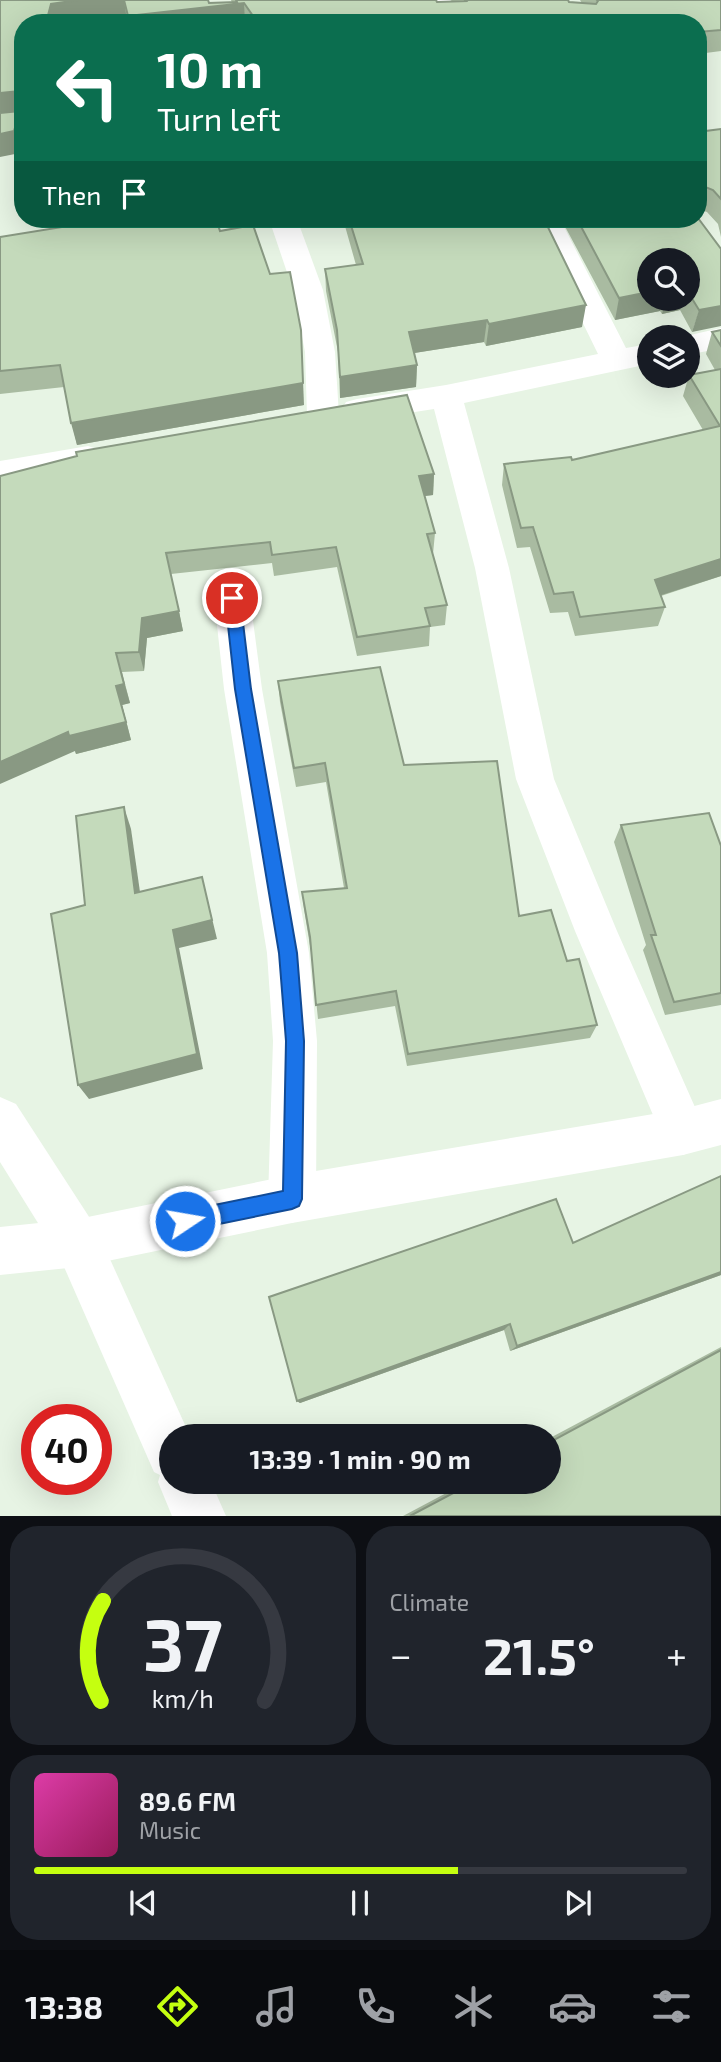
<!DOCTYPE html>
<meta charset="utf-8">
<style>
:root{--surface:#171b24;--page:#20242c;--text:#f1f3f6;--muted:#9ea1a6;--line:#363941;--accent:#c5ff10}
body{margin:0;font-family:"Exo 2",sans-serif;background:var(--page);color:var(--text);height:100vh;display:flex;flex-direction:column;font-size:26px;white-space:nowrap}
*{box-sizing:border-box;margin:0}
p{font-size:23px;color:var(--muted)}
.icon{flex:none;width:38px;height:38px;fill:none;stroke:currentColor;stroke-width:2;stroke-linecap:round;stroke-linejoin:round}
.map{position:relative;height:1516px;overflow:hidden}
.sheet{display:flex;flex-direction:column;gap:10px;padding:10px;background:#0d0f14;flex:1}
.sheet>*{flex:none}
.banner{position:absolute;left:14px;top:14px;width:693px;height:214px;border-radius:28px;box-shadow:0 7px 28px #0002;background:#0b6e4f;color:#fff;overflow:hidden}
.tools{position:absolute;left:637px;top:248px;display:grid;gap:14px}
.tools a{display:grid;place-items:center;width:63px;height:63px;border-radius:50%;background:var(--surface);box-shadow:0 7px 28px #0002;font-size:35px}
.speed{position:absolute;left:21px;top:1404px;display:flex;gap:14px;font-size:35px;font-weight:700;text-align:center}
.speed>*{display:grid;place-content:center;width:91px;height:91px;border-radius:50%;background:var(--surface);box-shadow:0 7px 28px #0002;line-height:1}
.speed .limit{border:10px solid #d22;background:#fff;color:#111}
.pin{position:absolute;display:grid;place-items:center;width:60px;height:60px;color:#fff;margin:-30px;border:4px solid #fff;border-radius:50%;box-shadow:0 2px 7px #0007}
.me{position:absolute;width:77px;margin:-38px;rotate:78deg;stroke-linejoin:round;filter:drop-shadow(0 0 5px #0008)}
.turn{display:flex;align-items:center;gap:24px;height:147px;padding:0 28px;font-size:32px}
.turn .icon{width:91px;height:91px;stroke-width:2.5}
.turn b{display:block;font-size:49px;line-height:60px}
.then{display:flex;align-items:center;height:66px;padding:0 28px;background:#0003;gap:14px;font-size:26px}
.big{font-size:52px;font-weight:700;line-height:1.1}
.sheet .widget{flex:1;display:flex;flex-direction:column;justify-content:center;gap:10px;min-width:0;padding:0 24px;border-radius:28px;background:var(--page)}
.sheet .dial{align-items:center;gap:0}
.dial svg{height:182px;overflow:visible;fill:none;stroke:var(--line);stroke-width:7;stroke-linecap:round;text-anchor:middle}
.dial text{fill:var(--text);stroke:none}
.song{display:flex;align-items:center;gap:21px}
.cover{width:84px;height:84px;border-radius:10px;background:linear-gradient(135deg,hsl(320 70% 55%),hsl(330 70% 35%))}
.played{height:7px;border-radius:4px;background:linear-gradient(90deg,var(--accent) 65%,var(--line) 65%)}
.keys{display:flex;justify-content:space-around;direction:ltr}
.heat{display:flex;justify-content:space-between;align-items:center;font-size:38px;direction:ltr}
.sheet .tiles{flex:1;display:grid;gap:10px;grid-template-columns:1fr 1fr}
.widget:last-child{grid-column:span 2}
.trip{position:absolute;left:159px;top:1424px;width:402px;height:70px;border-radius:35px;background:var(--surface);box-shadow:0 7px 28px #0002;font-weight:700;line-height:70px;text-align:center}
.tabs{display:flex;height:112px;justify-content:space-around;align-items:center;background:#090b0e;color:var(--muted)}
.tabs .icon{width:49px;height:49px}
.tabs .selected{color:var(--accent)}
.tabs b{font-size:32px;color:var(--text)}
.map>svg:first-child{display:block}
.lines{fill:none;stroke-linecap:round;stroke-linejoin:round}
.minor{fill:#fff;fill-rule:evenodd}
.tertiary{fill:#fff;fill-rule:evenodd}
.wall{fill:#a9bba1;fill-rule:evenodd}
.shaded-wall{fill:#899983}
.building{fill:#c4dabb;stroke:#899983;stroke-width:2}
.route{fill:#1a73e8;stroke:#114b97;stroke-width:2}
</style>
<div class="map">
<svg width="721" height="1516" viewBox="0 0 721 1516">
<rect width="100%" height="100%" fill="#e7f4e4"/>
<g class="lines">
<g class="minor">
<polygon points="426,0 450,0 462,23 438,23"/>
<polygon points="269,219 297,219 323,290 335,352 339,415 334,423 323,426 312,423 307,415 305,352 293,290"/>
<polygon points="532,219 560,219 626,348 649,344 649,364 464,403 509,568 554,779 617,931 706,1132 699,1148 683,1155 667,1148 575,931 516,779 475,568 434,409 357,421 346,418 341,410 346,402 357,399 446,385 598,354"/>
<polygon points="721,328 721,348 688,355 688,338 677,338"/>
<polygon points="88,446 100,450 104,458 100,466 0,485 0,461"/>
<polygon points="232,584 245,588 250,598 262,689 309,953 317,1041 316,1199 309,1216 292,1223 275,1216 268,1199 273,1041 267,953 224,689 214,598 219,588"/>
<polygon points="0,1097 16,1104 95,1226 190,1436 172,1437 172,1482 211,1482 226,1516 172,1516 158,1482 160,1475 154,1472 61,1260 0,1162"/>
</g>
<polygon class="tertiary" points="721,1099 721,1145 683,1155 292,1223 78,1267 0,1275 0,1227 78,1219 292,1175 683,1109"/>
</g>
<g class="wall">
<polygon points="0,0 208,0 209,3 232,3 231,0 436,0 437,2 452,2 451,0 568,0 569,2 582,3 580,0 721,0 721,51 698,54 698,23 128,23 126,14 23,23 20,153"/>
<polygon points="721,129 721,237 718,224 707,212 698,209 698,132"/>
<polygon points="84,219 216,219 220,231 304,405 77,445 64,387 0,394 0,237 85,223"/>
<polygon points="343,219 544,219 582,327 486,346 484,342 414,353 417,365 416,387 340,398 338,352 326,291 325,269 356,265"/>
<path d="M561,219H698L721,249L692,332L680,310L662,314L660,311L615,320ZM688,261V299H649Z"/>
<polygon points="721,330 721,576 661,596 665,607 658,626 575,636 568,612 550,613 530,547 517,548 502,485 504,464 572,460 703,430 683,396 689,375 715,370 706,354 712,332"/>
<polygon points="434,474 433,495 424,496 435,533 433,554 447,605 445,625 430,627 429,646 357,656 337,567 274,576 272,563 171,574 183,631 147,638 144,671 122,672 130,703 122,705 131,740 76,754 0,476"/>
<polygon points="278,681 404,765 519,916 567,961 597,1025 590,1038 407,1066 395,1006 318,1019 311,952 304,909 302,892 344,888 326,782 296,787 280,702"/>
<polygon points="621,825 721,846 721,1005 665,1015 643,950 646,945 614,842"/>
<polygon points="573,1243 721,1275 510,1351 504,1330 300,1403 297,1401"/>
<polygon points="721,1347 721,1516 403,1516 467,1482 550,1482 550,1438"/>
</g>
<g class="shaded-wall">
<polygon points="78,0 124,0 126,14 78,23 46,23 51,4"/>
<polygon points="244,3 245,23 129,23 128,16"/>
<polygon points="19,91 23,101 23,142 20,153 0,157 0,93"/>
<polygon points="649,292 649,299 663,299 660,311 615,320 619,298"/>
<polygon points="666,299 683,299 680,310 662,314"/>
<polygon points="586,305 582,327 486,346 489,324"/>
<polygon points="721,306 721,326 692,332 699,310"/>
<polygon points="487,320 484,342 408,354 409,332"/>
<polygon points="301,330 304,405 77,445 71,423"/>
<polygon points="417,365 416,387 340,398 340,377"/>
<polygon points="434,474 433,495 417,497 419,476"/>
<polygon points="721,559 721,576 649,599 655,580"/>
<polygon points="179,611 183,631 147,638 144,671 139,652 142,618"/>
<polygon points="116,653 130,703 122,705 131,740 76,754 75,751 0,784 0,762 116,686"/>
<polygon points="124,807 131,829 143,913 135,893"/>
<polygon points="202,877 217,939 179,948 203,1069 89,1099 78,1085"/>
<polygon points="721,1272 721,1275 510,1351 517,1346"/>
<polygon points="510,1324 504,1330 300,1403 297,1401"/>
</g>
<g class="building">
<polygon points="0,0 78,0 51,4 46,23 23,23 23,101 14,131 0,134 0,113 19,111 19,91 0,93"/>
<polygon points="124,0 208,0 209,3 237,2 236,0 436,0 437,2 466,1 465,0 568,0 569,2 596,4 598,1 597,0 721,0 721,30 698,32 698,23 258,23 244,3 128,16"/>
<polygon points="721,129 721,199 713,190 703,186 701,194 698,194 698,132"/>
<polygon points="698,218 721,249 721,306 699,310 688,292 688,261 649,261 649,292 619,298 577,219 698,219"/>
<polygon points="86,219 216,219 220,231 253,225 270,274 290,272 301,330 303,383 71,423 60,365 0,371 0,237 87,223"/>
<polygon points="349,219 544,219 586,305 489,324 487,320 409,332 417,365 340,377 337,330 325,269 363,264"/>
<polygon points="721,330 721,346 712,332"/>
<polygon points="721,369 721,559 655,580 665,607 580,617 573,592 554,594 533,527 521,528 504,464 571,457 572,460 720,426 689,375"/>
<polygon points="407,395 434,474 419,476 435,533 427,534 447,605 425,608 430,626 357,637 336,547 272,555 270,542 166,553 179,611 142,618 139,652 116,653 124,684 116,686 126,722 69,736 68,732 0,762 0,476 77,456 76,452"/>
<polygon points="380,667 404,765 497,761 519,916 551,910 567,961 579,959 597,1025 408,1054 396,991 316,1005 310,937 302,892 347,888 325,763 294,768 278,681"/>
<polygon points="124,807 135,893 202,877 212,920 173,930 197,1054 78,1085 51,914 85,905 76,816"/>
<polygon points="709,813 721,846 721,993 674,1002 651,935 656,935 621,825"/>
<polygon points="721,1176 721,1272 517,1346 510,1324 297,1401 269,1297 556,1199 573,1243"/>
<polygon points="721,1350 721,1516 410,1516 474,1482 550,1482 550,1442"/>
</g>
<polygon class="route" points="232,592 240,598 251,689 297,953 304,1041 302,1199 299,1206 292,1209 185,1231 178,1228 175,1221 178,1214 185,1211 283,1191 286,1041 279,953 235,689 225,598"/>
</svg>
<div class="tools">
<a><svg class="icon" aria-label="search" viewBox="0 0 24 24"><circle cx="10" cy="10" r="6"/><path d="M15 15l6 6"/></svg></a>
<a><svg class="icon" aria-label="layers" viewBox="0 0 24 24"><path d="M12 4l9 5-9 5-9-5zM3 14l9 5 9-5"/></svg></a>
</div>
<div class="speed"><div class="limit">40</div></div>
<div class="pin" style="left:232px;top:598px;background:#d93025"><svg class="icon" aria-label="arrive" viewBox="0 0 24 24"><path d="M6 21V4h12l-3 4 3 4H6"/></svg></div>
<svg class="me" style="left:185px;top:1221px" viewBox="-20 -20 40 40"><circle r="17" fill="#1a73e8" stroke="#fff" stroke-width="3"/><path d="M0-11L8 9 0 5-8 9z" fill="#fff"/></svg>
<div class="trip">13:39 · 1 min · 90 m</div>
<div class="banner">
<div class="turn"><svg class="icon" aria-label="left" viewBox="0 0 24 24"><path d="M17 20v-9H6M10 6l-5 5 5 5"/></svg><div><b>10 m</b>Turn left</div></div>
<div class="then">Then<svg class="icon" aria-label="arrive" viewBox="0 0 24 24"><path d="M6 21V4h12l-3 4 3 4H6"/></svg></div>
</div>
</div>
<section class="sheet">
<div class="tiles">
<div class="widget dial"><svg viewBox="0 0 100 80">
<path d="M14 69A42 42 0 1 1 86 69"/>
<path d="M14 69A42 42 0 0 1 15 25" stroke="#c5ff10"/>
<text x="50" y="56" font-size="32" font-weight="700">37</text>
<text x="50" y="72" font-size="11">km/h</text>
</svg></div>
<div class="widget"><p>Climate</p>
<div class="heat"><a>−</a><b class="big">21.5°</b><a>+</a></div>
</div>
<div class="widget">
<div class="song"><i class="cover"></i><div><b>89.6 FM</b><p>Music</p></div></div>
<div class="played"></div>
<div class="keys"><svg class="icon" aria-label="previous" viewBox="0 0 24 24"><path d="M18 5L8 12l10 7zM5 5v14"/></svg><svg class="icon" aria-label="pause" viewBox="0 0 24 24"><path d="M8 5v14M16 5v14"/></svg><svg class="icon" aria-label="next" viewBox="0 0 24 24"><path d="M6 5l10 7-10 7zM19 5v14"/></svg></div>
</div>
</div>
</section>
<nav class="tabs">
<b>13:38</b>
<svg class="icon selected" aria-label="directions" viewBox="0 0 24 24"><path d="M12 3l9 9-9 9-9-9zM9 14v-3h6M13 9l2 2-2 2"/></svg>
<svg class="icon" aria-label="music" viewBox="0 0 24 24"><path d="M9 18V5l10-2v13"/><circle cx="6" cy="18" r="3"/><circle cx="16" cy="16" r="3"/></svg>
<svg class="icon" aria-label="phone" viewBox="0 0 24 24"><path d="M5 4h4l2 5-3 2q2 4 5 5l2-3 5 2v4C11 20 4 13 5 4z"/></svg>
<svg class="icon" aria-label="climate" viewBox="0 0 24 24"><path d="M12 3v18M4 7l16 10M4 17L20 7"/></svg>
<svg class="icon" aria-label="car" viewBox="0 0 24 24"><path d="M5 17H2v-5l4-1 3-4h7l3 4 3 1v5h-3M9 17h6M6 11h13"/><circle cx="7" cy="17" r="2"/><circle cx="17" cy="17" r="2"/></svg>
<svg class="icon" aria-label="filters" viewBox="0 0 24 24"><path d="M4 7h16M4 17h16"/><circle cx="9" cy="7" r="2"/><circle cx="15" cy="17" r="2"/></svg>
</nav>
